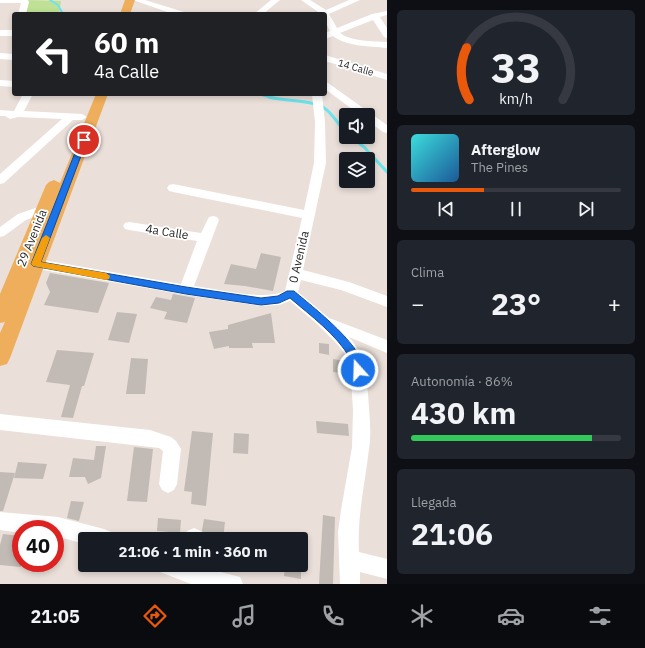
<!DOCTYPE html>
<html lang="es">
<meta charset="utf-8">
<style>
:root{--surface:#171b24;--page:#20242c;--text:#f1f3f6;--muted:#9ea1a6;--line:#363941;--accent:#ea580c}
body{margin:0;font-family:"IBM Plex Sans",sans-serif;background:var(--page);color:var(--text);height:100vh;display:flex;flex-direction:column;font-size:15px;white-space:nowrap}
*{box-sizing:border-box;margin:0}
p{font-size:13px;color:var(--muted)}
.icon{flex:none;width:22px;height:22px;fill:none;stroke:currentColor;stroke-width:2;stroke-linecap:round;stroke-linejoin:round}
.map{position:relative;flex:1;overflow:hidden}
.side{display:flex;flex-direction:column;gap:10px;padding:10px;background:#0d0f14;width:258px}
.side>*{flex:none}
.top-card{position:absolute;left:12px;top:12px;width:315px;height:84px;border-radius:4px;box-shadow:0 2px 6px #0003;background:#202124;color:#fff;overflow:hidden}
.controls{position:absolute;left:339px;top:108px;display:grid;gap:8px}
.controls a{display:grid;place-items:center;width:36px;height:36px;border-radius:4px;background:var(--surface);box-shadow:0 2px 6px #0003;font-size:20px}
.speed{position:absolute;left:12px;top:520px;display:flex;gap:8px;font-size:20px;font-weight:700;text-align:center}
.speed>*{display:grid;place-content:center;width:52px;height:52px;border-radius:50%;background:var(--surface);box-shadow:0 2px 6px #0003;line-height:1}
.speed .limit{border:6px solid #d22;background:#fff;color:#111}
.pin{position:absolute;display:grid;place-items:center;width:34px;height:34px;color:#fff;margin:-17px;border:2px solid #fff;border-radius:50%;box-shadow:0 1px 4px #0007}
.me{position:absolute;width:44px;margin:-22px;rotate:340deg;stroke-linejoin:round;filter:drop-shadow(0 0 3px #0008)}
.turn{display:flex;align-items:center;gap:14px;height:84px;padding:0 16px;font-size:18px}
.turn .icon{width:52px;height:52px;stroke-width:2.5}
.turn b{display:block;font-size:28px;line-height:34px}
.big{font-size:30px;font-weight:700;line-height:1.1}
.side .widget{flex:1;display:flex;flex-direction:column;justify-content:center;gap:6px;min-width:0;padding:0 14px;border-radius:6px;background:var(--page)}
.side .dial{align-items:center;gap:0}
.dial svg{height:104px;overflow:visible;fill:none;stroke:var(--line);stroke-width:7;stroke-linecap:round;text-anchor:middle}
.dial text{fill:var(--text);stroke:none}
.song{display:flex;align-items:center;gap:12px}
.cover{width:48px;height:48px;border-radius:6px;background:linear-gradient(135deg,hsl(180 70% 55%),hsl(210 70% 35%))}
.played{height:4px;border-radius:2px;background:linear-gradient(90deg,var(--accent) 35%,var(--line) 35%)}
.keys{display:flex;justify-content:space-around;direction:ltr}
.heat{display:flex;justify-content:space-between;align-items:center;font-size:22px;direction:ltr}
.charge{height:6px;border-radius:3px;background:linear-gradient(90deg,#34c759 86%,var(--line) 0)}
.trip{position:absolute;left:78px;top:532px;width:230px;height:40px;border-radius:4px;background:var(--surface);box-shadow:0 2px 6px #0003;font-weight:700;line-height:40px;text-align:center}
.tabs{display:flex;height:64px;justify-content:space-around;align-items:center;background:#090b0e;color:var(--muted)}
.tabs .icon{width:28px;height:28px}
.tabs .active{color:var(--accent)}
.tabs b{font-size:18px;color:var(--text)}
main{display:flex;flex:1;min-height:0}
.map>svg:first-child{display:block}
.green{fill:#bee196}
.lines{fill:none;stroke-linecap:round;stroke-linejoin:round}
.stream-far1{stroke:#6ce4ec;stroke-width:2}
.stream{stroke:#6ce4ec;stroke-width:3}
.building{fill:#c2bbb5}
.minor{fill:#fff;fill-rule:evenodd}
.major{fill:#eeae5b;fill-rule:evenodd}
.route{fill:#1a73e8;stroke:#114b97}
.slow{fill:#f59e0b}
.labels{text-anchor:middle;stroke-width:3.5;stroke-linejoin:round;paint-order:stroke}
.far-street-label{font-size:10px;fill:#282828;stroke:#fff}
.street-label{font-size:12px;fill:#282828;stroke:#fff}
</style>
<main>
<div class="map">
<svg width="387" height="584" viewBox="0 0 387 584">
<rect width="100%" height="100%" fill="#eadfd9"/>
<polygon class="green" points="22,0 61,1 59,14 24,14"/>
<g class="lines">
<g class="stream-far1">
<polyline points="50,0 58,5 63,14"/>
<polyline points="258,94 272,98"/>
</g>
<g class="stream">
<path d="M269,97C286,102 316,99 328,111C335,118 340,126 346,133"/>
<polyline points="351,137 364,147 387,172"/>
</g>
</g>
<g class="building">
<polygon points="261,253 281,257 273,291 245,286 224,284 231,264 256,269"/>
<polygon points="50,273 109,283 98,313 44,305 50,292 46,283"/>
<polygon points="173,294 195,298 187,323 164,319 167,312 150,308 156,297 171,300"/>
<polygon points="117,312 137,314 129,343 108,340"/>
<polygon points="271,313 275,343 252,343 253,348 229,348 229,346 214,349 209,332 228,329 228,325"/>
<polygon points="319,343 329,344 329,355 319,353"/>
<polygon points="57,350 94,353 84,386 82,386 73,418 61,417 70,385 46,382"/>
<polygon points="131,358 148,359 145,394 126,394"/>
<polygon points="333,359 346,361 347,374 333,372"/>
<polygon points="316,421 348,424 349,436 317,433"/>
<polygon points="192,431 213,433 206,506 191,504 192,492 184,491"/>
<polygon points="234,433 249,434 248,454 233,453"/>
<polygon points="96,446 106,446 101,478 88,484 85,477 69,477 73,458 94,460"/>
<polygon points="134,447 153,449 147,502 127,501"/>
<polygon points="18,462 47,464 43,479 14,478"/>
<polygon points="0,472 15,473 3,511 0,511"/>
<polygon points="71,501 84,502 79,521 67,518"/>
<polygon points="323,515 335,517 333,584 319,584"/>
<polygon points="158,518 181,520 180,533 157,531"/>
<polygon points="204,519 225,522 223,539 205,539 202,530"/>
<polygon points="3,534 21,536 21,567 0,565 0,545"/>
<polygon points="285,565 301,565 301,579 284,576"/>
</g>
<g class="lines">
<g class="minor">
<polygon points="0,0 28,0 29,2 26,14 18,14 21,3 0,3"/>
<polygon points="133,0 145,0 184,12 185,14 173,14"/>
<polygon points="271,0 280,0 263,14 254,14"/>
<path d="M301,0H310L326,10L349,0H360L329,14L337,28L372,14L387,11V15L380,17L387,28V38L384,37L373,20L340,33C352,42 373,41 387,42V48C370,46 347,47 333,36L325,39V33L330,31L325,21V14H321Z"/>
<rect x="0" y="30" width="14" height="6"/>
<polygon points="0,53 14,54 14,60 0,59"/>
<polygon points="325,55 387,74 387,80 325,61"/>
<polygon points="0,80 14,81 14,87 0,86"/>
<polygon points="325,82 328,83 387,125 387,133 383,132 368,121 368,115 360,115 325,89"/>
<polygon points="23,94 33,94 24,111 82,114 87,117 82,120 73,120 4,183 0,184 0,174 62,119 18,117 10,119 5,116 0,116 0,110 14,111"/>
<path d="M312,94H322L325,122L326,163L303,270L349,282L387,296V307L341,290L301,280L298,292L329,318L387,340V353L349,337C365,356 366,370 368,394C369,411 372,431 369,449C365,484 357,516 359,552L387,559V579L360,572V584H340L338,532L341,510L352,447L353,410L350,365L345,354L338,345L317,324L290,301L279,305L261,306L186,295L26,267L21,265L19,262L21,259L26,257L181,284L197,241L129,230L125,229L123,226L125,223L129,222L201,233L209,217L213,216L217,217L219,220L194,286C218,289 264,301 285,291L302,218L173,192L169,191L167,188L169,185L173,184L304,210L314,163L315,122Z"/>
<polygon points="44,205 48,206 50,209 48,212 26,220 4,236 0,237 0,227 18,214"/>
<polygon points="0,414 150,430 171,437 176,441 181,449 177,484 174,490 168,493 162,490 159,484 163,451 159,448 0,430"/>
<polygon points="0,512 58,517 104,529 111,532 114,539 85,539 85,544 55,536 55,529 21,529 21,533 0,530"/>
<polygon points="194,528 201,531 204,539 184,539 187,531"/>
<polygon points="157,565 194,565 240,577 243,584 191,584 160,572"/>
</g>
<g class="major">
<polygon points="125,0 135,0 130,14 120,14"/>
<polygon points="96,94 108,94 10,358 7,364 0,366 0,333 5,322 0,323 0,294 46,185 49,182 54,180 60,183"/>
</g>
</g>
<path class="route" d="M84,138L87,140L41,262L186,287L261,298L278,296L287,291H294C309,304 372,352 362,373L358,374L355,373C352,368 353,363 350,358C336,334 311,316 290,298L279,303L261,305L186,294L33,266L31,264L80,140Z"/>
<polygon class="slow" points="46,235 50,238 41,262 106,273 110,276 109,279 106,280 33,266 31,264 42,238"/>
<g class="labels">
<g class="far-street-label">
<text transform="translate(356 67) rotate(16)" y="4">14 Calle</text>
</g>
<g class="street-label">
<text transform="translate(167 232) rotate(9)" y="4">4a Calle</text>
<text transform="translate(32 238) rotate(-68)" y="4">29 Avenida</text>
<text transform="translate(299 257) rotate(-77)" y="4">0 Avenida</text>
</g>
</g>
</svg>
<div class="controls">
<a><svg class="icon" aria-label="sound" viewBox="0 0 24 24"><path d="M4 9h4l5-4v14l-5-4H4zM17 9q2 3 0 6"/></svg></a>
<a><svg class="icon" aria-label="layers" viewBox="0 0 24 24"><path d="M12 4l9 5-9 5-9-5zM3 14l9 5 9-5"/></svg></a>
</div>
<div class="speed"><div class="limit">40</div></div>
<div class="pin" style="left:84px;top:140px;background:#d93025"><svg class="icon" aria-label="arrive" viewBox="0 0 24 24"><path d="M6 21V4h12l-3 4 3 4H6"/></svg></div>
<svg class="me" style="left:358px;top:370px" viewBox="-20 -20 40 40"><circle r="17" fill="#1a73e8" stroke="#fff" stroke-width="3"/><path d="M0-11L8 9 0 5-8 9z" fill="#fff"/></svg>
<div class="trip">21:06 · 1 min · 360 m</div>
<div class="top-card">
<div class="turn"><svg class="icon" aria-label="left" viewBox="0 0 24 24"><path d="M17 20v-9H6M10 6l-5 5 5 5"/></svg><div><b>60 m</b>4a Calle</div></div>
</div>
</div>
<section class="side">
<div class="widget dial"><svg viewBox="0 0 100 80">
<path d="M14 69A42 42 0 1 1 86 69"/>
<path d="M14 69A42 42 0 0 1 12 29" stroke="#ea580c"/>
<text x="50" y="56" font-size="32" font-weight="700">33</text>
<text x="50" y="72" font-size="11">km/h</text>
</svg></div>
<div class="widget">
<div class="song"><i class="cover"></i><div><b>Afterglow</b><p>The Pines</p></div></div>
<div class="played"></div>
<div class="keys"><svg class="icon" aria-label="previous" viewBox="0 0 24 24"><path d="M18 5L8 12l10 7zM5 5v14"/></svg><svg class="icon" aria-label="pause" viewBox="0 0 24 24"><path d="M8 5v14M16 5v14"/></svg><svg class="icon" aria-label="next" viewBox="0 0 24 24"><path d="M6 5l10 7-10 7zM19 5v14"/></svg></div>
</div>
<div class="widget"><p>Clima</p>
<div class="heat"><a>−</a><b class="big">23°</b><a>+</a></div>
</div>
<div class="widget"><p>Autonomía · 86%</p><b class="big">430 km</b><div class="charge"></div></div>
<div class="widget"><p>Llegada</p><b class="big">21:06</b></div>
</section>
</main>
<nav class="tabs">
<b>21:05</b>
<svg class="icon active" aria-label="directions" viewBox="0 0 24 24"><path d="M12 3l9 9-9 9-9-9zM9 14v-3h6M13 9l2 2-2 2"/></svg>
<svg class="icon" aria-label="music" viewBox="0 0 24 24"><path d="M9 18V5l10-2v13"/><circle cx="6" cy="18" r="3"/><circle cx="16" cy="16" r="3"/></svg>
<svg class="icon" aria-label="phone" viewBox="0 0 24 24"><path d="M5 4h4l2 5-3 2q2 4 5 5l2-3 5 2v4C11 20 4 13 5 4z"/></svg>
<svg class="icon" aria-label="climate" viewBox="0 0 24 24"><path d="M12 3v18M4 7l16 10M4 17L20 7"/></svg>
<svg class="icon" aria-label="car" viewBox="0 0 24 24"><path d="M5 17H2v-5l4-1 3-4h7l3 4 3 1v5h-3M9 17h6M6 11h13"/><circle cx="7" cy="17" r="2"/><circle cx="17" cy="17" r="2"/></svg>
<svg class="icon" aria-label="filters" viewBox="0 0 24 24"><path d="M4 7h16M4 17h16"/><circle cx="9" cy="7" r="2"/><circle cx="15" cy="17" r="2"/></svg>
</nav>
